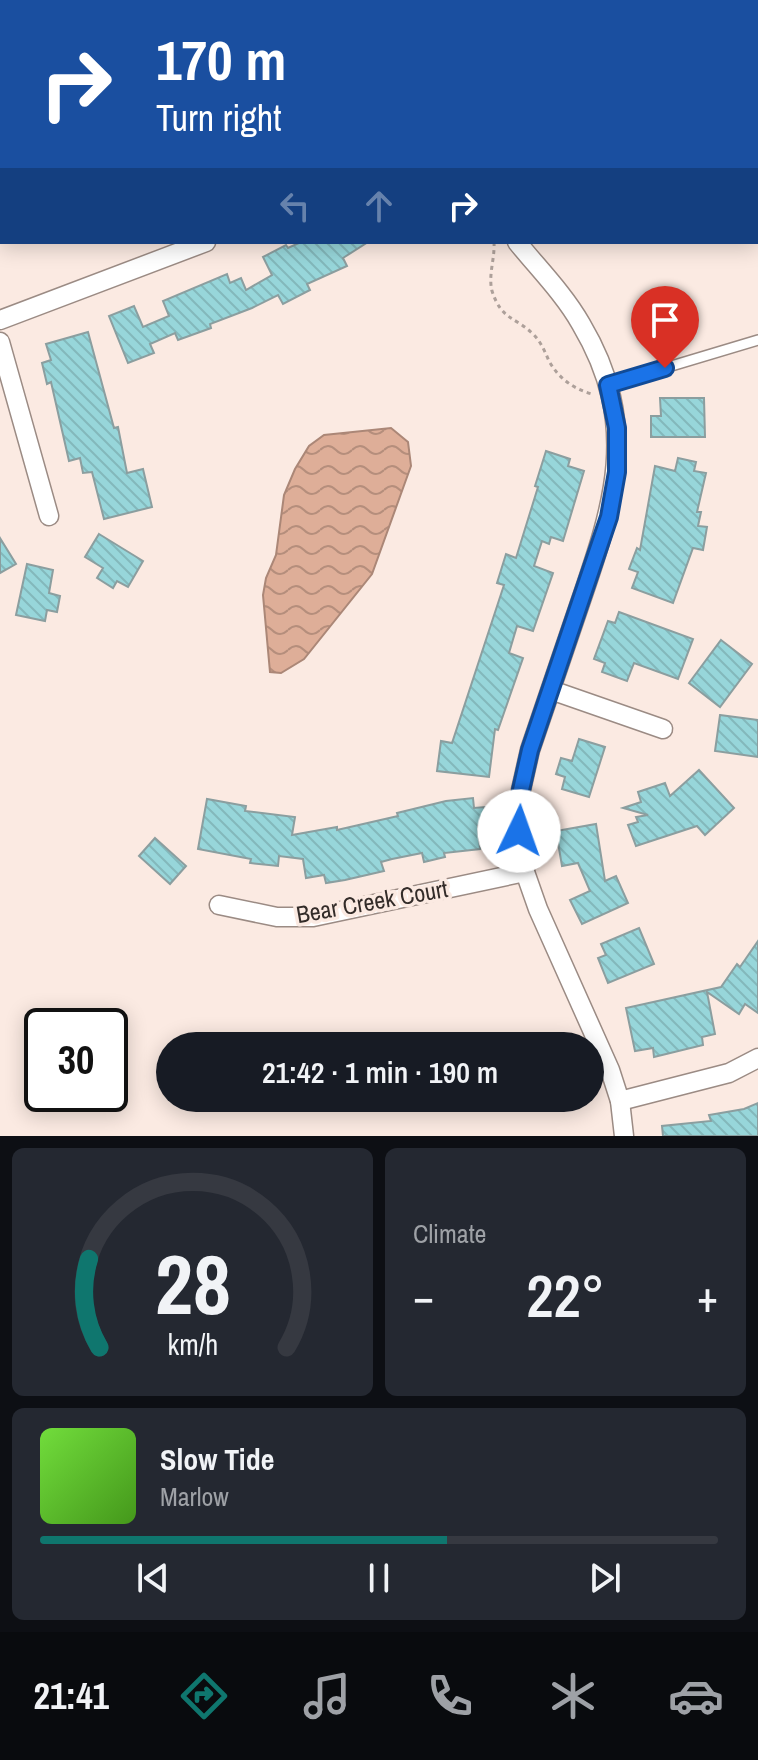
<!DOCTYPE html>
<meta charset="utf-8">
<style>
:root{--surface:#171b24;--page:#242831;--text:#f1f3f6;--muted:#9ea1a6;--line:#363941;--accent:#0f766e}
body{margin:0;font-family:"Archivo Narrow",sans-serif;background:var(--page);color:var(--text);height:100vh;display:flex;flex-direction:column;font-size:30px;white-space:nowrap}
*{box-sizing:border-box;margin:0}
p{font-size:26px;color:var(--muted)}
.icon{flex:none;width:44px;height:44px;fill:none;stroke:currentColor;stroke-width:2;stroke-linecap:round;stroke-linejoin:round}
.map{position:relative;height:1136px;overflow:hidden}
.drawer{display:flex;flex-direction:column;gap:12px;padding:12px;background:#0d0f14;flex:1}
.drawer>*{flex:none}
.banner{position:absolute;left:0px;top:0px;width:758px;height:244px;box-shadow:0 4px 20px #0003;background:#1a4fa0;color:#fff;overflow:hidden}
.speed{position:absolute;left:24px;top:1008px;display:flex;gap:16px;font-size:40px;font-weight:700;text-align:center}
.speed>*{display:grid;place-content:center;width:104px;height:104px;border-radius:50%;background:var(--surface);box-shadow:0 4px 20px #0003;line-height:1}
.speed .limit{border:4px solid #111;border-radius:12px;background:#fff;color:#111}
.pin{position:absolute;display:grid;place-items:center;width:68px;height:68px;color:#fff;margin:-82px -34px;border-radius:50% 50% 50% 0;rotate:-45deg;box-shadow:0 0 8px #0007}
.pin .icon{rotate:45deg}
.me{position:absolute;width:88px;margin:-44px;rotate:3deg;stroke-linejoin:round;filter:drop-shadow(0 0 6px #0008)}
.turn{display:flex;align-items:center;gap:28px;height:168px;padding:0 24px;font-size:36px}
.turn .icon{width:104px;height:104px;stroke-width:2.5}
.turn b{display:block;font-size:56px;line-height:68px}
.lanes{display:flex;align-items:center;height:76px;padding:0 24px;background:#0003;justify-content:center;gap:40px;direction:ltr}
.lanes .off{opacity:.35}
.big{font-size:60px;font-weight:600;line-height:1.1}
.drawer .card{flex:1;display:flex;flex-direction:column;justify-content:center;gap:12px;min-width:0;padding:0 28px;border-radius:12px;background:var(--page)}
.drawer .dial{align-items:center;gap:0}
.dial svg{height:208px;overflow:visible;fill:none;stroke:var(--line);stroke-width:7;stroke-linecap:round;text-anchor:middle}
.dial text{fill:var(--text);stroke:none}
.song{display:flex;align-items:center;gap:24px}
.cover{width:96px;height:96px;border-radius:12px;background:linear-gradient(135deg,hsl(100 70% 55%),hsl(100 70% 35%))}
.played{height:8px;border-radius:4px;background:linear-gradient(90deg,var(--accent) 60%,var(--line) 60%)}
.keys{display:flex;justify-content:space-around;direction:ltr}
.heat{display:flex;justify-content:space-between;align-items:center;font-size:44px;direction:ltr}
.drawer .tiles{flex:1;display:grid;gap:12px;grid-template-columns:1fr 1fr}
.card:last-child{grid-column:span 2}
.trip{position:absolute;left:156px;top:1032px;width:448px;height:80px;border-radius:40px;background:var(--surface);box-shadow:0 4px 20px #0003;font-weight:600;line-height:80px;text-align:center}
.tab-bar{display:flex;height:128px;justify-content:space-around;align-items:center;background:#090b0e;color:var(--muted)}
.tab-bar .icon{width:56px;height:56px}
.tab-bar .selected{color:var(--accent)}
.tab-bar b{font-size:36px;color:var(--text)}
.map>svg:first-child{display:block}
.water{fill:url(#water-waves);stroke:#ab8777;stroke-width:2}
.building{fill:url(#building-back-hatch);stroke:#8b9e9f;stroke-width:2}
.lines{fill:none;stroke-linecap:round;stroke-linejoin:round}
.lane-casing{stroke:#9b8b84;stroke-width:12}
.street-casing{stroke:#9b8b84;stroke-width:21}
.path{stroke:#ada09a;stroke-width:3;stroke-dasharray:4 4;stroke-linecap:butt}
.lane{stroke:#fff;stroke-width:9}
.street{stroke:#fff;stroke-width:18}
.route-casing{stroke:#114b97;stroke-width:20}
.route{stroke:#1a73e8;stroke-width:14}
.labels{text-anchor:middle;stroke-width:7;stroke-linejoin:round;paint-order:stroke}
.street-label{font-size:24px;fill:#332c29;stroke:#fbeae2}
</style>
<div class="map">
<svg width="758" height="1136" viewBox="0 0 758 1136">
<defs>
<pattern id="water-waves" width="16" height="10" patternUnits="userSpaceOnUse" patternTransform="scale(2)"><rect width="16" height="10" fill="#deae98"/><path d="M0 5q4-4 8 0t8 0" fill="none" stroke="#b58e7c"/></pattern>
<pattern id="building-back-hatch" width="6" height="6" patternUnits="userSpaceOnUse" patternTransform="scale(2)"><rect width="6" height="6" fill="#97d6da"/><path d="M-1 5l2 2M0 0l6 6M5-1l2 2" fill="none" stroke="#83b8bb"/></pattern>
</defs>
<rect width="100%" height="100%" fill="#fbeae2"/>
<polygon class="water" points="391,428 408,442 411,466 372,574 304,659 281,673 270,672 263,595 266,578 276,555 284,495 295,469 309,446 324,435"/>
<g class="building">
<polygon points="301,242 368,242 343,258 347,266 307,284 310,290 283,304 278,295 252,308 210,324 211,328 178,340 175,333 150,344 154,353 128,363 109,316 134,306 143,327 169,316 163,301 227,274 230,283 241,278 246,290 272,275 263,257 286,245 288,248"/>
<polygon points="88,332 114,428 118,427 127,473 143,469 152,507 104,519 92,472 83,473 80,458 69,461 51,382 47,384 42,363 51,360 46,344"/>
<polygon points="660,398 704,398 705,437 651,437 651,416 661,416"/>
<polygon points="546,451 570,459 568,466 584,471 563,541 551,537 549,544 542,541 534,566 553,573 533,631 517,626 509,653 523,658 498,730 495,729 489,777 437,771 441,741 452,743 504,585 497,583 506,554 516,558 538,487 535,486"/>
<polygon points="678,458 696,462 694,471 706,473 697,512 701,512 698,526 707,527 703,550 693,548 673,603 632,588 638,572 629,569 637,548 640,550 655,466 675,471"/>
<polygon points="99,534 143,561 128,587 117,581 113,588 97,578 103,568 85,557"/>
<polygon points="0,538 16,564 0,573"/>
<polygon points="27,564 53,570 49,593 60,596 57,612 47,610 45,621 16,615"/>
<polygon points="619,612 693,639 678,679 634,663 627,681 602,672 605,663 594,659 608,621 615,623"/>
<polygon points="721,640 752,664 720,707 689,683"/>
<polygon points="720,715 758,720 758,757 715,751"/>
<polygon points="579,739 605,747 589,797 562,789 565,777 556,774 561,758 572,761"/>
<polygon points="699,770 734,808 705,835 697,826 636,846 628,825 638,822 636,817 648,815 623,808 641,802 638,792 665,783 670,796"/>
<polygon points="473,798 474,808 485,807 487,825 478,826 480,849 444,853 445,857 424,862 422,853 392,859 381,862 384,871 345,880 326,883 324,875 306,878 303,859 279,856 278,866 250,863 251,859 198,849 207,799 246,806 245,811 295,817 292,835 337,827 337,830 398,816 397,813 446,801"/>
<polygon points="596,824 605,881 616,876 628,903 582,924 570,900 590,891 578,863 562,866 556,831"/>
<polygon points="155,838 186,866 170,884 139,856"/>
<polygon points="639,928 654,964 608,983 598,958 606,955 601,944"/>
<polygon points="758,941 758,1013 745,1004 739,1014 707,992 715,1034 702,1037 703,1045 654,1057 653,1048 635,1051 626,1008 721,987 737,964 740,967"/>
<polygon points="758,1103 758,1136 663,1136 662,1126 711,1121 709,1115 744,1109"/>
</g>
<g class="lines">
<defs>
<polyline id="lane" points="608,385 758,340"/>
<g id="street">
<polyline points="281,2 284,0"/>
<polyline points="531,2 533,0"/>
<polyline points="0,132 2,131"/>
<path d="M517,242C538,268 564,294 581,324C641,425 614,504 579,606C563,654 546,702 530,750L521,790L519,831L525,872L538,909L610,1070L620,1101L624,1136"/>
<polyline points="0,320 206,242"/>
<polyline points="0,342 49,516"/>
<polyline points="551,690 663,729"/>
<polyline points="219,905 277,917 313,917 525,872"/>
<polyline points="620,1101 729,1073 758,1058"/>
</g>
</defs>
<use href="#lane" class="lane-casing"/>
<use href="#street" class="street-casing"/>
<path class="path" d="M494,242C495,259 488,275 492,291C502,321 515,316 534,335C541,342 545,352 549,361C559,379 574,389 592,394"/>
<use href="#lane" class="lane"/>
<use href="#street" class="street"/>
</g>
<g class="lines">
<defs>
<polyline id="route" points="519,831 521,790 530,750 609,517 617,472 617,428 608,385 665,368"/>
</defs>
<use href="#route" class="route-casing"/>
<use href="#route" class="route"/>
</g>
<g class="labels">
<g class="street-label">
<text transform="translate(372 902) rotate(-10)" y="8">Bear Creek Court</text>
</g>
</g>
</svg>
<div class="speed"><div class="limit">30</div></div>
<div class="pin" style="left:665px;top:368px;background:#d93025"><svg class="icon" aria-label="arrive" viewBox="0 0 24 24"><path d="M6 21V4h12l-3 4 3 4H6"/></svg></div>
<svg class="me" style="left:519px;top:831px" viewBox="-20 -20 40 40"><circle r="19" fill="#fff"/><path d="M0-13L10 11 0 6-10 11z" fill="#1a73e8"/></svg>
<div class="trip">21:42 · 1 min · 190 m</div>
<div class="banner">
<div class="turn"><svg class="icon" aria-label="right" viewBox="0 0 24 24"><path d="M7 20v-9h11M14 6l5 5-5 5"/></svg><div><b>170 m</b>Turn right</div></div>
<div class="lanes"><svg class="icon off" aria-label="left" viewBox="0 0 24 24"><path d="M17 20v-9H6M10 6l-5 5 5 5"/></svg><svg class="icon off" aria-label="ahead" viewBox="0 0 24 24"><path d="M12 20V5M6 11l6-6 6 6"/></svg><svg class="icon" aria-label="right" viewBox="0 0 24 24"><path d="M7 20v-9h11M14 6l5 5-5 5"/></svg></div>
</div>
</div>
<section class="drawer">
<div class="tiles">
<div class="card dial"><svg viewBox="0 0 100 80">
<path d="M14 69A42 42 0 1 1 86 69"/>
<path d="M14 69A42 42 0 0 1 10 35" stroke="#0f766e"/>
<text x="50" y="56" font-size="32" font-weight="700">28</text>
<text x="50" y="72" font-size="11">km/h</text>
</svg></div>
<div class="card"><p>Climate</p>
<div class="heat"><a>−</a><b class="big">22°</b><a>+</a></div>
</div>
<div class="card">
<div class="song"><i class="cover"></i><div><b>Slow Tide</b><p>Marlow</p></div></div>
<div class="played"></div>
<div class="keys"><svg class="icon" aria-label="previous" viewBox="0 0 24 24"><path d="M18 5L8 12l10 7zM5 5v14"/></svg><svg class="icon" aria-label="pause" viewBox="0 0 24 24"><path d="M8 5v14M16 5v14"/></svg><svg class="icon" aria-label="next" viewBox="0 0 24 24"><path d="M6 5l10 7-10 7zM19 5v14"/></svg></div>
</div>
</div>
</section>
<nav class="tab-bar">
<b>21:41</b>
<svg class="icon selected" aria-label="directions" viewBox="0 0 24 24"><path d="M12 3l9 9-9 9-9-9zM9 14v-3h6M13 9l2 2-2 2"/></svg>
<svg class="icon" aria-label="music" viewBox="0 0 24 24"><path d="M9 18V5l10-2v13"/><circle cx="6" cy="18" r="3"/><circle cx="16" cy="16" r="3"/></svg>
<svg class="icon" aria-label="phone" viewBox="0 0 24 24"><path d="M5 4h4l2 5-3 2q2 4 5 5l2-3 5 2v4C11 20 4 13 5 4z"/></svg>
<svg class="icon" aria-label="climate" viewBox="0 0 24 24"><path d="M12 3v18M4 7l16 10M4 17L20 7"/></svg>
<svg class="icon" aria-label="car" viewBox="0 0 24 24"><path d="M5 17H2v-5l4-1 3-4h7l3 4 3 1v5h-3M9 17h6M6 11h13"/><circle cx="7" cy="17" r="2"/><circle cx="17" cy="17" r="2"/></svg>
</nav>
